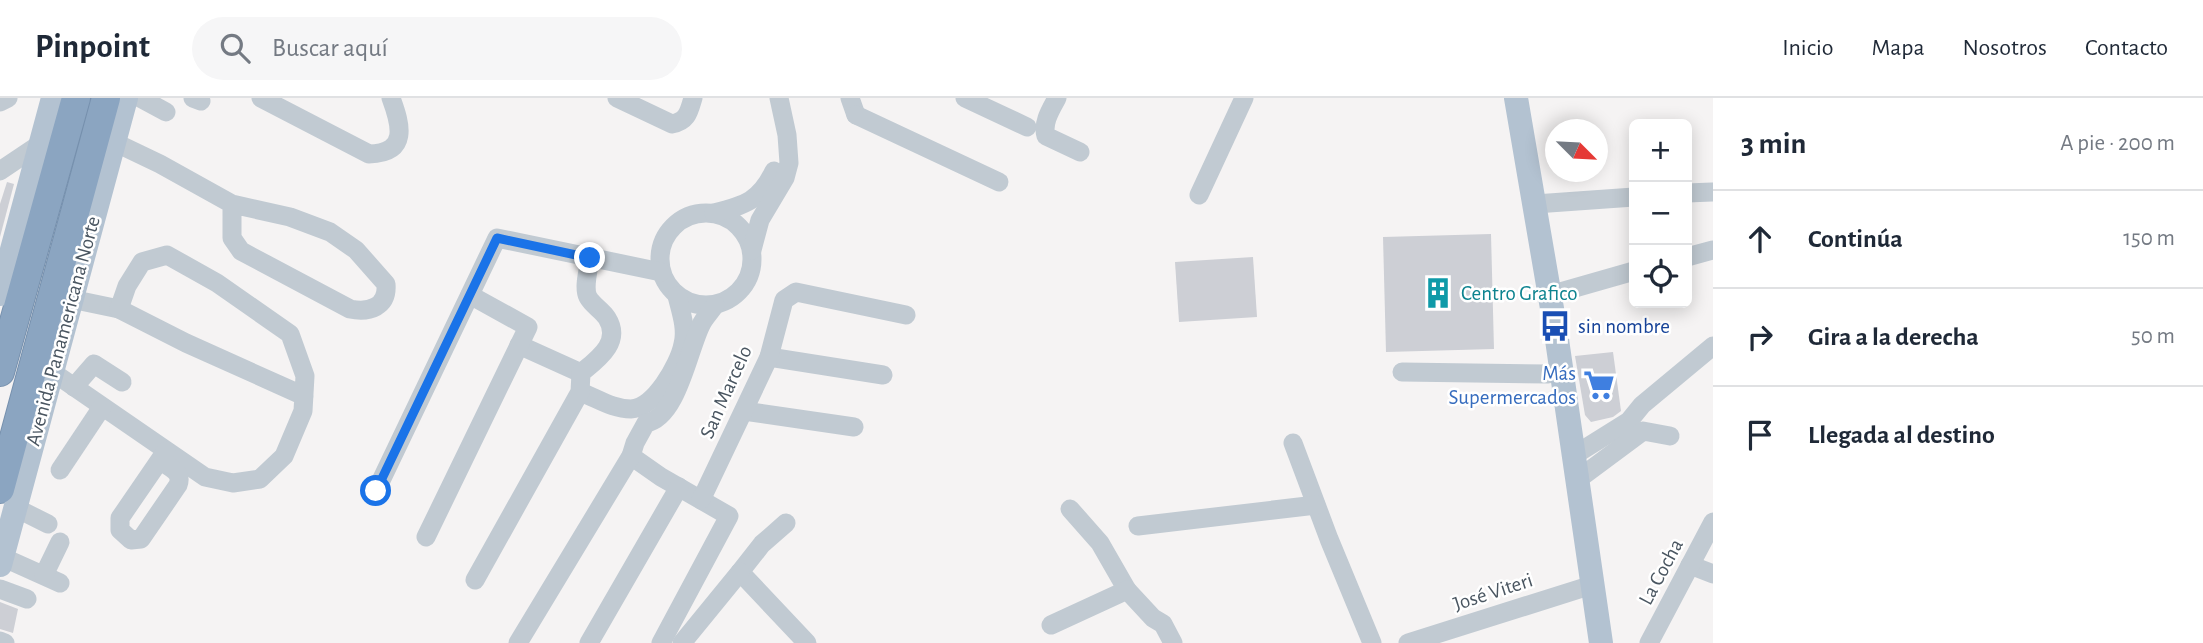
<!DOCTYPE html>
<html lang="es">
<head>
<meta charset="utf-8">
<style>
  body { margin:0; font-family:"Alegreya Sans",sans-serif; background:#f6f6f7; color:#1f2937 }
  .controls { position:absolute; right:21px; top:21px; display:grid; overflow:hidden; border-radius:10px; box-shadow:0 4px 18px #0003 }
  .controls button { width:63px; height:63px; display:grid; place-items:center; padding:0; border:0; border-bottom:2px solid #e0e1e3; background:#fff; color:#1f2937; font:35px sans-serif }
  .compass { position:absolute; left:1545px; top:21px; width:63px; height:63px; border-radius:50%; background:#fff; box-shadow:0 4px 18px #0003; rotate:114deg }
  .stop { position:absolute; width:21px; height:21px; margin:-16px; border:5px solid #1a73e8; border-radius:50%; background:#fff }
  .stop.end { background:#1a73e8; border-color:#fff; box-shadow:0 2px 7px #0008 }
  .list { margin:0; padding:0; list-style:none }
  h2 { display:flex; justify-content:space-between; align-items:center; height:91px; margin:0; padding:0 28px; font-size:30px }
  h2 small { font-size:23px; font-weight:400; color:#747a83 }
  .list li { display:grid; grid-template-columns:46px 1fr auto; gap:21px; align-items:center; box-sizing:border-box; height:98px; padding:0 28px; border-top:2px solid #e0e1e3 }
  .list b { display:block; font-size:26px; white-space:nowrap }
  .list em { font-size:23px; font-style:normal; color:#747a83 }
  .icon { flex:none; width:38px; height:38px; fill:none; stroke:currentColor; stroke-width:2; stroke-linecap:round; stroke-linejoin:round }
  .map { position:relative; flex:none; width:1713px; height:545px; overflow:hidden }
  header { display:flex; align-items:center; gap:42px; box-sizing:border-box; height:98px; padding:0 35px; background:#fff; border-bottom:2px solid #e0e1e3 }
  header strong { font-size:33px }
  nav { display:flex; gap:38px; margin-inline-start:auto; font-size:24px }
  .search { width:490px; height:63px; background:#f6f6f7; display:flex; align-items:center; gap:18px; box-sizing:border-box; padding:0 24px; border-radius:38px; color:#747a83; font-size:26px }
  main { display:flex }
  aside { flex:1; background:#fff }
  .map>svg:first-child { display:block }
  .building { fill:#cdcfd5 }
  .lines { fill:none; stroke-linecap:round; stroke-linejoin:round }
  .highway-casing { stroke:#7690ad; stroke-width:30 }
  .minor { stroke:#c1cad2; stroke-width:19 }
  .major { stroke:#b3c2d1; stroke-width:24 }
  .highway { stroke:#8ba5c1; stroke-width:28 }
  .route { stroke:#1a73e8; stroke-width:9 }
  .labels { text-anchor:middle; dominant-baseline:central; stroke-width:5; stroke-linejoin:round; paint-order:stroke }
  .culture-label { font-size:21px; fill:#0d838f; stroke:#fff; text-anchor:start }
  .transit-label { font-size:21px; fill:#164399; stroke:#fff; text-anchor:start }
  .street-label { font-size:21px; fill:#4a5661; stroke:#fff }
  .shop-label { font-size:21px; fill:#366cbe; stroke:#fff; text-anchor:end }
</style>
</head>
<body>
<header>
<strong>Pinpoint</strong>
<div class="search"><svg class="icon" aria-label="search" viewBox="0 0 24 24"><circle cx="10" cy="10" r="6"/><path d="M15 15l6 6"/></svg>Buscar aquí</div>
<nav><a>Inicio</a><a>Mapa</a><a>Nosotros</a><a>Contacto</a></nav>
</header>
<main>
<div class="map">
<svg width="1713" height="545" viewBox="0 0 1713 545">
  <rect width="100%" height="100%" fill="#f5f3f3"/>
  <g class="building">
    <path d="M7,84L14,86L0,139V106Z"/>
    <path d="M1491,136L1494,251L1386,254L1383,139Z"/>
    <path d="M1253,159L1257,219L1179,224L1175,164Z"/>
    <path d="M1613,254L1621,313L1613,319L1591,324L1585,317L1575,258Z"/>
    <path d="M0,504L18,511L13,535L0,531Z"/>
  </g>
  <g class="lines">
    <defs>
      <g id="highway">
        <path d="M0,274L76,0"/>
        <path d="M0,391L106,0"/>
      </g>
    </defs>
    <use href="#highway" class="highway-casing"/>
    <g class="minor">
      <path d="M140,0L166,14"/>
      <path d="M193,0L201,3"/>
      <path d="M261,0L369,56C409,55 401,27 391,0"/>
      <path d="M617,0L672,26C688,23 689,13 693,0"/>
      <path d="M850,0L856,17"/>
      <path d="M965,0L1027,29"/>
      <path d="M1057,0C1051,11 1042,25 1046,38L1080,54"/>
      <path d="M0,4L8,0"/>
      <path d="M856,17L999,84"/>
      <path d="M114,44L160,66L232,106L290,119L330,134L356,152L386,186C388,209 369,215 350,211L241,153L232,140V106"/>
      <path d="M0,73L40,46"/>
      <path d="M1687,95L1712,94"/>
      <path d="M1199,97L1244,0"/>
      <path d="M1535,106L1634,99"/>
      <circle cx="706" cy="161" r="46"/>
      <path d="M714,115C745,107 760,103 774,73"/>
      <path d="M752,152L760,122L785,80L789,65L787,37L779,0"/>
      <path d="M1687,159L1713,152"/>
      <path d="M1550,197L1634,173"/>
      <path d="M71,201L119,211"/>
      <path d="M519,247L581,275"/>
      <path d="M769,259L883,277"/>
      <path d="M51,273L205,379L233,385L260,381L284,358L303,313L305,278L290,236L217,185L167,157L142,164L127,188L119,211L186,245L304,298"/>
      <path d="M1402,274L1548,276"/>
      <path d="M74,289L94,266L122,284"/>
      <path d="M580,294C597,300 612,311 631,311C654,310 679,267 683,246C687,231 681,214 677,198"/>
      <path d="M744,313L854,329"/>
      <path d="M1293,345L1329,441L1372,545"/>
      <path d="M631,358L661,379L729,418L661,545"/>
      <path d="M1573,358L1629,323L1642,307L1713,248"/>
      <path d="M161,363C170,370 183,374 178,387L141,441L131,442L120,432V420L166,353"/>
      <path d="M60,372L102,309"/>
      <path d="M1577,382L1643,333L1670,338"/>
      <path d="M376,393L497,140L661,174"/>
      <path d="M701,402L769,259L784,202L796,194L906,217"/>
      <path d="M16,410L48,426"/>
      <path d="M1070,411L1100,445L1127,492"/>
      <path d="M786,425L762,446L740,474L807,545"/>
      <path d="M1138,428L1316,407"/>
      <path d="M426,439L528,229L470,197"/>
      <path d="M2,459L60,485"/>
      <path d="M1690,467L1713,476"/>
      <path d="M44,477L60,444"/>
      <path d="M475,482L580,294L581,275C598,261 622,244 607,220C602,212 592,207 588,199C583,189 589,171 590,160"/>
      <path d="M0,491L27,501"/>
      <path d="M1051,527L1127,492L1153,520L1163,526L1173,545"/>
      <path d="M0,543L5,545"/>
      <path d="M518,545L631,358L635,345L646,325C678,320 689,248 702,225C705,219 711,213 715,207"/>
      <path d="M589,545L679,389"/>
      <path d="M682,545L740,474"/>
      <path d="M1408,545L1592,487"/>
      <path d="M1649,545L1713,424"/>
    </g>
    <g class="major">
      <path d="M1516,0L1555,228L1601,545"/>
      <path d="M0,196L53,0"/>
      <path d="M0,467L126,0"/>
    </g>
    <use href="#highway" class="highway"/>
  </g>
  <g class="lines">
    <path class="route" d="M376,393L497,140L590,160"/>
  </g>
  <defs>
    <symbol id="building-bare" viewBox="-9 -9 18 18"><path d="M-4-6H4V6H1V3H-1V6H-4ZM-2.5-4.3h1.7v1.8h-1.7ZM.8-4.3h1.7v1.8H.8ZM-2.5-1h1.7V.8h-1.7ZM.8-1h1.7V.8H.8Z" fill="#0f9aa8" stroke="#fff" stroke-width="2.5" paint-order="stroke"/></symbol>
    <symbol id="bus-bare" viewBox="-9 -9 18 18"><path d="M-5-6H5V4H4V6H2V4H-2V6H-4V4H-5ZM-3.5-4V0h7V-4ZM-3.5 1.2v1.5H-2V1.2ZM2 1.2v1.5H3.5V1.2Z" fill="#1a4fb4" stroke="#fff" stroke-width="2.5" paint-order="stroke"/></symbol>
    <symbol id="supermarket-bare" viewBox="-9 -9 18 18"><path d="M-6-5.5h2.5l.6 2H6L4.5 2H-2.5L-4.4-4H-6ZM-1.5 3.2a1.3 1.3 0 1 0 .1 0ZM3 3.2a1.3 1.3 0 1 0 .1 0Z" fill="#3f7fe0" stroke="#fff" stroke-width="2.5" paint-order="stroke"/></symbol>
  </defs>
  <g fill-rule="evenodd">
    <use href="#building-bare" x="1416" y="173" width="44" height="44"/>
    <use href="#bus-bare" x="1533" y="206" width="44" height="44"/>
    <use href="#supermarket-bare" x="1577" y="265" width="44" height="44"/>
  </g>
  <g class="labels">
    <g class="culture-label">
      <text x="1461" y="195">Centro Grafico</text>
    </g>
    <g class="transit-label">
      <text x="1578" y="228">sin nombre</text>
    </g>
    <g class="street-label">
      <text transform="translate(63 233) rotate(-75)">Avenida Panamericana Norte</text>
      <text transform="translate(726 294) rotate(-66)">San Marcelo</text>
      <text transform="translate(1661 474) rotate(-62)">La Cocha</text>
      <text transform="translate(1493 494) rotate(-18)">José Viteri</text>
    </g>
    <g class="shop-label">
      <text x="1576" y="275">Más<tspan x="1576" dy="24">Supermercados</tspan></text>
    </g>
  </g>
</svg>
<div class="controls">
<button>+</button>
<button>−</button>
<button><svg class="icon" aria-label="locate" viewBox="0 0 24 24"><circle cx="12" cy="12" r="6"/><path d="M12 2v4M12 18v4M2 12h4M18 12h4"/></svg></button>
</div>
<svg class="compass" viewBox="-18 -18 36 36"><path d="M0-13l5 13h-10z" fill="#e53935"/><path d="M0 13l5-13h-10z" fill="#747a83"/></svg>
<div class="stop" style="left:376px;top:393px"></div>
<div class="stop end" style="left:590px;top:160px"></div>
</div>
<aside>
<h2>3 min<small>A pie · 200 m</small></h2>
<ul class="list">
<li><svg class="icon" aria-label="ahead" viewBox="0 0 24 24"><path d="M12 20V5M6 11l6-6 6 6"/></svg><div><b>Continúa</b></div><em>150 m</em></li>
<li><svg class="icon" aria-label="right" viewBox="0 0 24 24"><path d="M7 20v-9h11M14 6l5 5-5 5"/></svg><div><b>Gira a la derecha</b></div><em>50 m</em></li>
<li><svg class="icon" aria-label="arrive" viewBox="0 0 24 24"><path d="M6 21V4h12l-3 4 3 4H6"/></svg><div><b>Llegada al destino</b></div></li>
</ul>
</aside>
</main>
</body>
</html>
